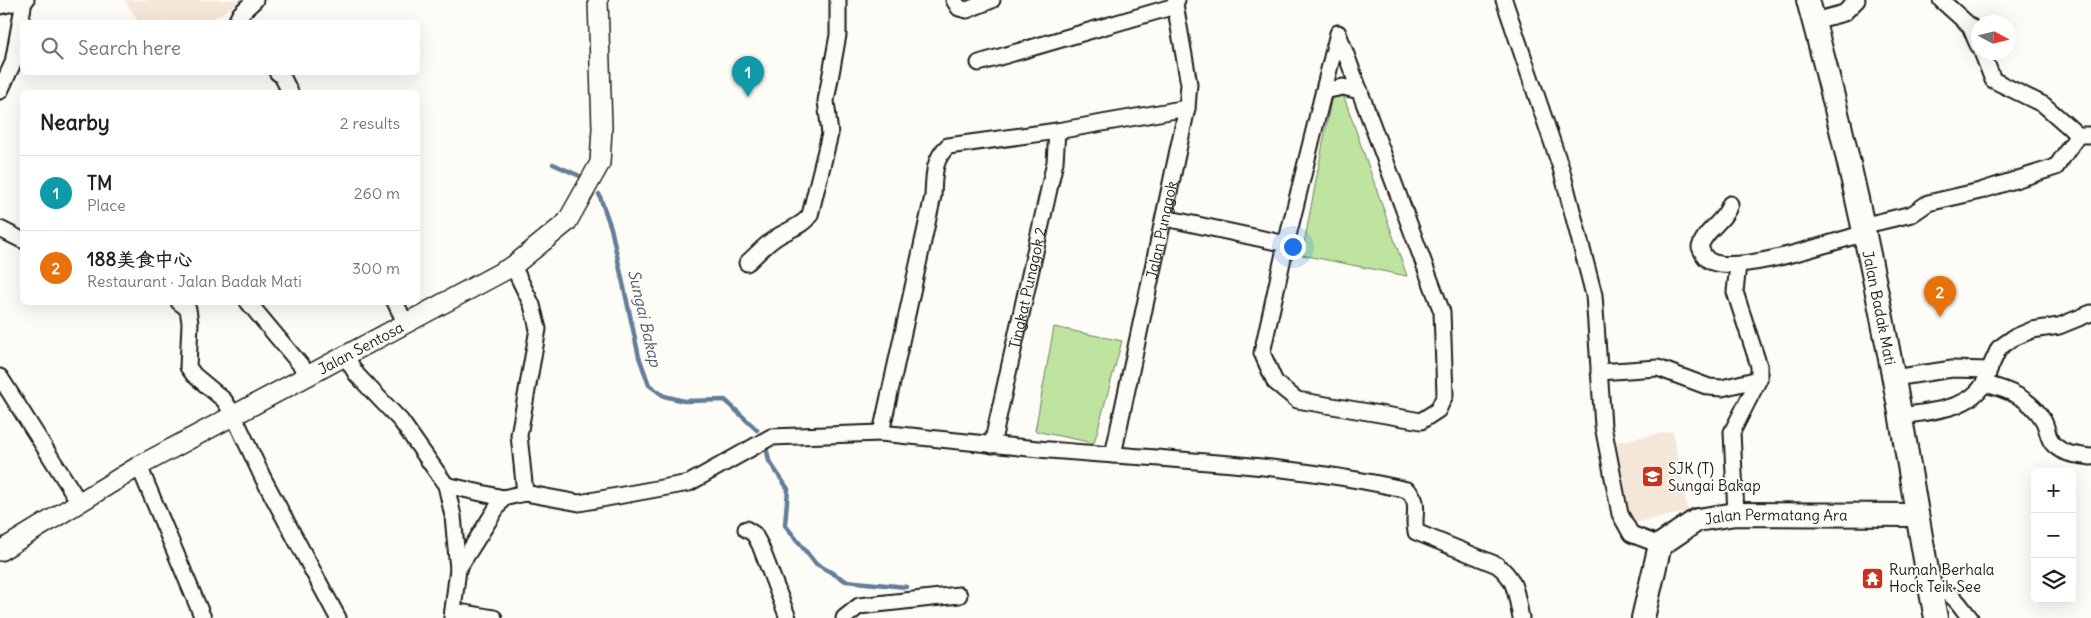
<!DOCTYPE html>
<html lang="en">
<head>
<meta charset="utf-8">
<style>
  body { margin:0; font-family:Delius,"LXGW WenKai TC",sans-serif; background:#f2f2f2; color:#202124 }
  .controls { position:absolute; right:15px; bottom:15px; display:grid; overflow:hidden; border-radius:8px; box-shadow:0 5px 20px #0002 }
  .controls button { width:45px; height:45px; display:grid; place-items:center; padding:0; border:0; border-bottom:1px solid #e0e0e0; background:#fff; color:#202124; font:25px sans-serif }
  .compass { position:absolute; left:1971px; top:15px; width:45px; height:45px; border-radius:50%; background:#fff; box-shadow:0 5px 20px #0002; rotate:97deg }
  .you { position:absolute; left:1292px; top:246px; width:18px; height:18px; margin:-12px; border:4px solid #fff; border-radius:50%; background:#1a73e8; box-shadow:0 0 0 8px #1a73e833 }
  .badge { display:grid; place-items:center; width:32px; height:32px; border-radius:50%; background:#0f766e; color:#fff; font-size:16px; font-weight:700 }
  .pin { position:absolute; translate:-50% -41px; filter:drop-shadow(0 1px 2px #0008) }
  .pin::after { content:''; position:absolute; top:26px; width:18px; height:15px; background:inherit; clip-path:polygon(0 0,100% 0,50% 100%) }
  .list { margin:0; padding:0; list-style:none }
  h2 { display:flex; justify-content:space-between; align-items:center; height:65px; margin:0; padding:0 20px; font-size:21px }
  h2 small { font-size:16px; font-weight:400; color:#757577 }
  .list li { display:grid; grid-template-columns:32px 1fr auto; gap:15px; align-items:center; box-sizing:border-box; height:75px; padding:0 20px; border-top:1px solid #e0e0e0 }
  .list b { display:block; font-size:19px; white-space:nowrap }
  .list p { margin:0; font-size:16px; white-space:nowrap; color:#757577 }
  .list em { font-size:16px; font-style:normal; color:#757577 }
  .icon { flex:none; width:28px; height:28px; fill:none; stroke:currentColor; stroke-width:2; stroke-linecap:round; stroke-linejoin:round }
  .map { position:relative; flex:none; width:2091px; height:618px; overflow:hidden }
  .search { position:absolute; background:#fff; box-shadow:0 5px 20px #0002; left:20px; top:20px; width:400px; height:55px; display:flex; align-items:center; gap:12px; box-sizing:border-box; padding:0 18px; border-radius:8px; color:#757577; font-size:19px }
  .panel { position:absolute; background:#fff; box-shadow:0 5px 20px #0002; left:20px; top:90px; width:400px; height:215px; border-radius:8px }
  .map>svg:first-child { display:block }
  .built { fill:#f4e7d8 }
  .green { fill:#bee49f; stroke:#6d805e }
  .lines { fill:none; stroke-linecap:round; stroke-linejoin:round }
  .stream { stroke:#627d98; stroke-width:4.5 }
  .minor-casing { stroke:#1c1c1c; stroke-width:19 }
  .tertiary-casing { stroke:#1c1c1c; stroke-width:22 }
  .secondary-casing { stroke:#1c1c1c; stroke-width:26 }
  .minor { stroke:#fdfcf7; stroke-width:15 }
  .tertiary { stroke:#fdfcf7; stroke-width:19 }
  .secondary { stroke:#fdfcf7; stroke-width:22 }
  .labels { text-anchor:middle; dominant-baseline:central; stroke-width:4; stroke-linejoin:round; paint-order:stroke }
  .street-label { font-size:15px; fill:#1c1c1c; stroke:#fdfcf7 }
  .poi-label { font-size:15px; fill:#1c1c1c; stroke:#fdfcf7; text-anchor:start }
  .water-label { font-size:16px; font-style:italic; fill:#4a5c6e; stroke:#fdfcf7 }
</style>
</head>
<body>
<div class="map">
<svg width="2091" height="618" viewBox="0 0 2091 618">
  <rect width="100%" height="100%" fill="#fdfcf7"/>
  <filter id="ink" filterUnits="userSpaceOnUse"><feTurbulence type="fractalNoise" baseFrequency=".02" numOctaves="2"/><feDisplacementMap in="SourceGraphic" scale="10" xChannelSelector="R" yChannelSelector="G"/><feConvolveMatrix kernelMatrix="1 2 1 2 8 2 1 2 1" color-interpolation-filters="sRGB"/></filter>
  <g filter="url(#ink)">
    <g class="built">
      <path d="M124,0H242L208,22H139Z"/>
      <path d="M1673,431L1688,512L1631,523L1616,442Z"/>
    </g>
    <g class="green">
      <path d="M1336,74L1407,276L1302,255Z"/>
      <path d="M1054,327L1122,341L1094,443L1035,431Z"/>
    </g>
    <g class="lines">
      <g class="stream">
        <path d="M553,164L582,177"/>
        <path d="M599,194L611,228L639,357L649,385L664,396L684,401L725,400L757,430"/>
        <path d="M766,446L769,461L788,489L785,525L815,563L846,581L906,587"/>
      </g>
      <defs>
        <g id="minor">
          <path d="M954,0L959,8L967,10L992,0"/>
          <path d="M1504,0L1561,168L1594,295L1603,426L1620,514L1631,534L1660,545"/>
          <path d="M1941,0L1970,26L1978,45"/>
          <path d="M0,6L26,0"/>
          <path d="M1814,21L1844,13L1857,0"/>
          <path d="M236,22L240,14L255,0"/>
          <path d="M1338,33L1442,312L1445,395L1438,410L1421,421L1297,400L1275,382L1262,353L1286,244Z"/>
          <path d="M1982,52L1993,80L2044,105L2078,135H2091"/>
          <path d="M979,63L1175,6"/>
          <path d="M277,72L282,76L290,92"/>
          <path d="M0,91L13,63L24,1"/>
          <path d="M1324,91L1343,87L1360,91"/>
          <path d="M1187,108L1057,131L948,146C933,159 934,177 933,196L881,433C959,441 1037,450 1115,455C1212,462 1311,468 1407,490C1422,502 1412,515 1416,532L1497,565C1517,580 1516,595 1521,618"/>
          <path d="M1730,204C1725,222 1705,229 1700,247C1703,254 1705,259 1712,262C1740,273 1823,245 1855,236L1870,224L1912,214L1928,203L1980,191L2056,167L2078,135"/>
          <path d="M1165,218L1286,244"/>
          <path d="M0,229L22,240"/>
          <path d="M747,263C756,255 764,246 774,239C786,230 802,227 810,215L830,134L826,101L838,35V0"/>
          <path d="M513,266L532,305L538,329L519,435L525,493"/>
          <path d="M179,302L188,309L190,323L188,367L194,375L224,400L233,414L263,478L338,618"/>
          <path d="M248,302L309,375"/>
          <path d="M395,302L406,324"/>
          <path d="M346,357L357,375L401,421L446,485L453,516L458,569L452,618"/>
          <path d="M1599,372L1658,368L1709,387L1722,388L1759,379"/>
          <path d="M0,377L79,502"/>
          <path d="M1894,378L1952,369L1989,370L1999,348L2013,338L2032,330L2059,326L2091,313"/>
          <path d="M1985,384C2009,390 2030,398 2043,420C2048,428 2047,439 2054,445C2064,455 2078,455 2091,457"/>
          <path d="M1900,416C1932,411 1977,410 1988,374"/>
          <path id="s1" d="M992,445L1055,162L1057,131"/>
          <path id="s2" d="M1113,455L1187,108L1189,84L1175,4L1177,0"/>
          <path d="M139,466L203,618"/>
          <path d="M446,485L503,498L525,493L579,503L689,483L771,437L881,433"/>
          <path d="M1736,514L1732,432L1759,379V366L1735,292L1738,265"/>
          <path d="M746,529L754,534L760,545L788,618"/>
          <path d="M458,569L503,498"/>
          <path d="M1930,589C1953,590 1957,602 1970,618"/>
          <path d="M453,611L494,618"/>
          <path d="M844,618L859,606L959,595"/>
        </g>
        <g id="tertiary">
          <path id="s3" d="M0,551L139,466L513,266L567,222L600,163L602,128L598,0"/>
        </g>
        <g id="secondary">
          <path id="s4" d="M1808,0C1842,125 1870,252 1894,380C1909,459 1920,539 1936,618"/>
          <path id="s5" d="M1643,618L1660,545L1697,520L1736,514L1916,515"/>
        </g>
      </defs>
      <use href="#minor" class="minor-casing"/>
      <use href="#tertiary" class="tertiary-casing"/>
      <use href="#secondary" class="secondary-casing"/>
      <use href="#minor" class="minor"/>
      <use href="#tertiary" class="tertiary"/>
      <use href="#secondary" class="secondary"/>
    </g>
  </g>
  <defs>
    <symbol id="school-square" viewBox="-11 -11 22 22"><rect x="-9" y="-9" width="18" height="18" rx="4" fill="#c8321e" stroke="#fdfcf7"/><path d="M0-5L7-2L0 1L-7-2ZM-4 1L0 2.5L4 1V4Q0 6-4 4Z" fill="#fff"/></symbol>
    <symbol id="temple-square" viewBox="-11 -11 22 22"><rect x="-9" y="-9" width="18" height="18" rx="4" fill="#c8321e" stroke="#fdfcf7"/><path d="M0-6L5-2H3V0L6.5 2.5H4V6H1.5V3h-3V6H-4V2.5H-6.5L-3 0V-2H-5Z" fill="#fff"/></symbol>
  </defs>
  <g fill-rule="evenodd">
    <use href="#school-square" x="1640" y="464" width="25" height="25"/>
    <use href="#temple-square" x="1860" y="566" width="25" height="25"/>
  </g>
  <g class="labels">
    <g class="street-label">
      <text stroke="none"><textPath href="#s2" startOffset="230">Jalan Punggok</textPath></text>
      <text stroke="none"><textPath href="#s1" startOffset="161">Tingkat Punggok 2</textPath></text>
      <text stroke="none"><textPath href="#s4" startOffset="316">Jalan Badak Mati</textPath></text>
      <text stroke="none"><textPath href="#s3" startOffset="414">Jalan Sentosa</textPath></text>
      <text stroke="none"><textPath href="#s5" startOffset="199">Jalan Permatang Ara</textPath></text>
    </g>
    <g class="poi-label">
      <text x="1668" y="468">SJK (T)<tspan x="1668" dy="17">Sungai Bakap</tspan></text>
      <text x="1889" y="569">Rumah Berhala<tspan x="1889" dy="17">Hock Teik See</tspan></text>
    </g>
    <g class="water-label">
      <text transform="translate(645 318) rotate(77)">Sungai Bakap</text>
    </g>
  </g>
</svg>
<div class="controls">
<button>+</button>
<button>−</button>
<button><svg class="icon" aria-label="layers" viewBox="0 0 24 24"><path d="M12 4l9 5-9 5-9-5zM3 14l9 5 9-5"/></svg></button>
</div>
<svg class="compass" viewBox="-18 -18 36 36"><path d="M0-13l5 13h-10z" fill="#e53935"/><path d="M0 13l5-13h-10z" fill="#757577"/></svg>
<div class="you"></div>
<div class="pin badge" style="left:748px;top:97px;background:#0f9aa8">1</div>
<div class="pin badge" style="left:1940px;top:317px;background:#e8710a">2</div>
<div class="search"><svg class="icon" aria-label="search" viewBox="0 0 24 24"><circle cx="10" cy="10" r="6"/><path d="M15 15l6 6"/></svg>Search here</div>
<section class="panel">
<h2>Nearby<small>2 results</small></h2>
<ul class="list">
<li><span class="badge" style="background:#0f9aa8">1</span><div><b>TM</b><p>Place</p></div><em>260 m</em></li>
<li><span class="badge" style="background:#e8710a">2</span><div><b>188美食中心</b><p>Restaurant · Jalan Badak Mati</p></div><em>300 m</em></li>
</ul>
</section>
</div>
</body>
</html>
